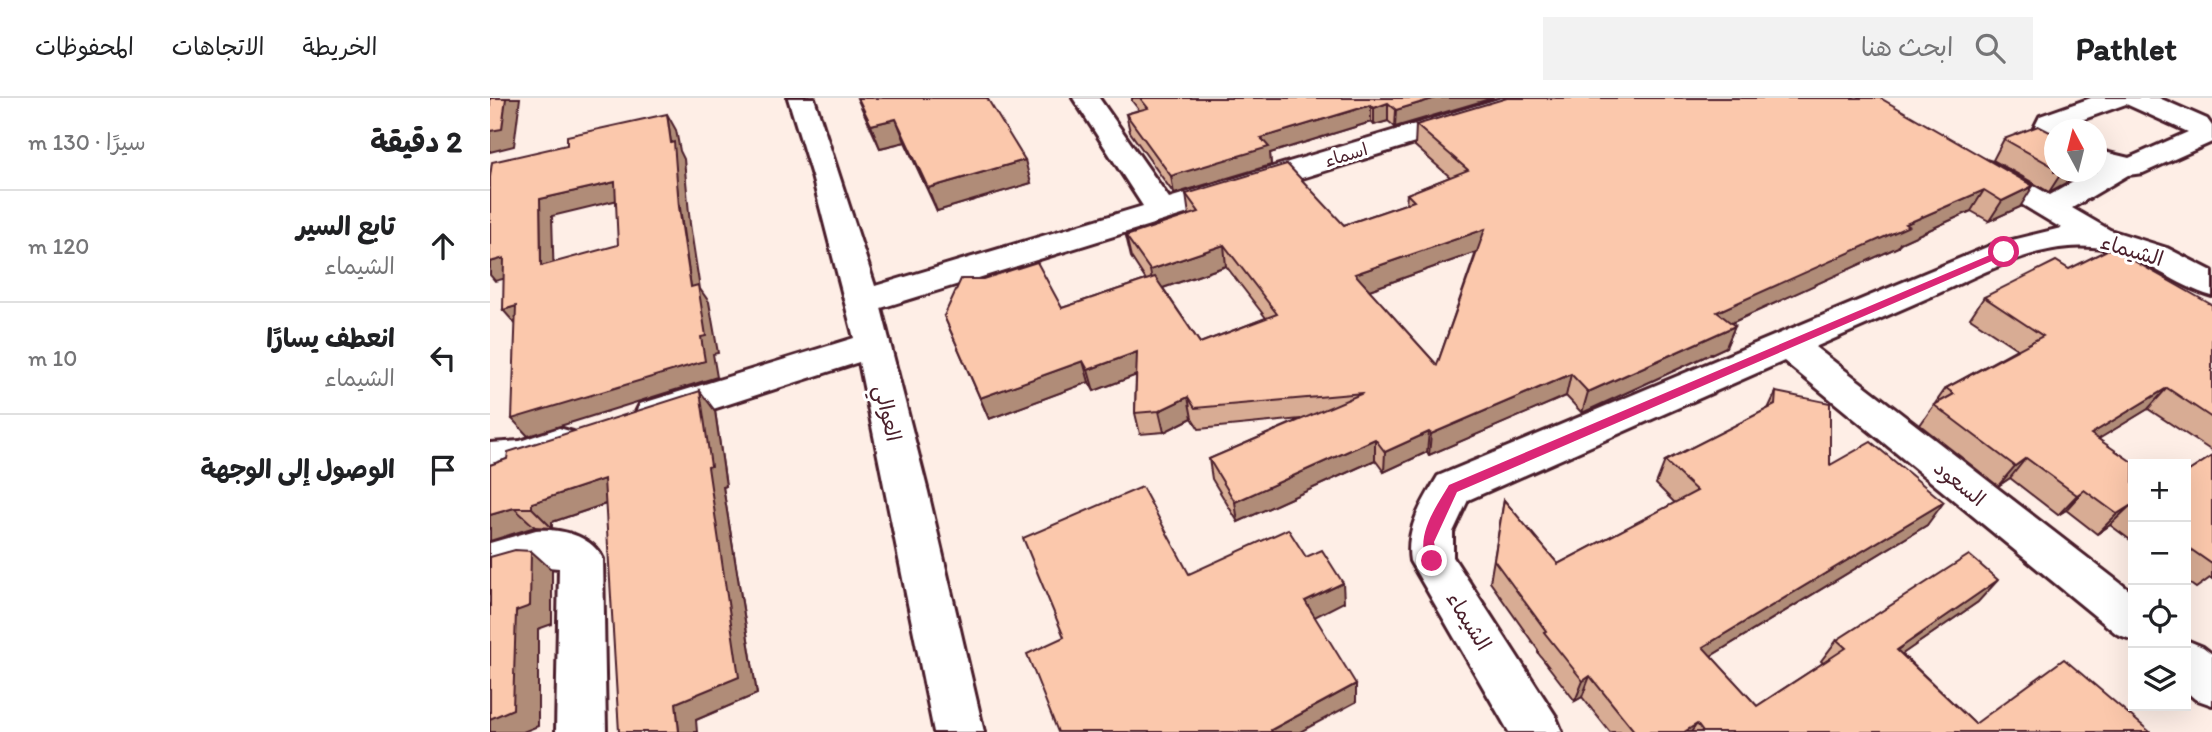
<!DOCTYPE html>
<html lang="ar">
<head>
<meta charset="utf-8">
<style>
  body { margin:0; font-family:Itim,"Playpen Sans Arabic",sans-serif; background:#f2f2f2; color:#202124; direction:rtl }
  .controls { position:absolute; right:21px; bottom:21px; display:grid; overflow:hidden; border-radius:0px; box-shadow:0 7px 28px #0002 }
  .controls button { width:63px; height:63px; display:grid; place-items:center; padding:0; border:0; border-bottom:2px solid #e0e0e0; background:#fff; color:#202124; font:35px sans-serif }
  .compass { position:absolute; left:1554px; top:21px; width:63px; height:63px; border-radius:50%; background:#fff; box-shadow:0 7px 28px #0002; rotate:353deg }
  .stop { position:absolute; width:21px; height:21px; margin:-16px; border:5px solid #db2777; border-radius:50%; background:#fff }
  .stop.end { background:#db2777; border-color:#fff; box-shadow:0 2px 7px #0008 }
  .list { margin:0; padding:0; list-style:none }
  h2 { display:flex; justify-content:space-between; align-items:center; height:91px; margin:0; padding:0 28px; font-size:30px }
  h2 small { font-size:23px; font-weight:400; color:#757577 }
  .list li { display:grid; grid-template-columns:46px 1fr auto; gap:21px; align-items:center; box-sizing:border-box; height:112px; padding:0 28px; border-top:2px solid #e0e0e0 }
  .list b { display:block; font-size:26px; white-space:nowrap }
  .list p { margin:0; font-size:23px; white-space:nowrap; color:#757577 }
  .list em { font-size:23px; font-style:normal; color:#757577 }
  .icon { flex:none; width:38px; height:38px; fill:none; stroke:currentColor; stroke-width:2; stroke-linecap:round; stroke-linejoin:round }
  .map { position:relative; flex:none; width:1722px; height:634px; overflow:hidden; direction:ltr }
  header { display:flex; align-items:center; gap:42px; box-sizing:border-box; height:98px; padding:0 35px; background:#fff; border-bottom:2px solid #e0e0e0 }
  header strong { font-size:33px }
  nav { display:flex; gap:38px; margin-inline-start:auto; font-size:24px }
  .search { width:490px; height:63px; background:#f2f2f2; display:flex; align-items:center; gap:18px; box-sizing:border-box; padding:0 24px; border-radius:0px; color:#757577; font-size:26px }
  main { display:flex }
  aside { flex:1; background:#fff }
  .map>svg:first-child { display:block }
  .lines { fill:none; stroke-linecap:round; stroke-linejoin:round }
  .minor-casing { stroke:#4a1f2b; stroke-width:6 }
  .minor { fill:#fff; fill-rule:evenodd }
  .wall { fill:#d8ac94; stroke:#4a1f2b; stroke-width:2; fill-rule:evenodd }
  .shaded-wall { fill:#b08c78; stroke:#4a1f2b; stroke-width:2 }
  .building { fill:#fbc8ac; stroke:#4a1f2b; stroke-width:2; fill-rule:evenodd }
  .route { fill:#db2777 }
  .labels { text-anchor:middle; dominant-baseline:central; stroke-width:6; stroke-linejoin:round; paint-order:stroke }
  .far-street-label { font-size:18px; fill:#4a1f2b; stroke:#fff }
  .street-label { font-size:21px; fill:#4a1f2b; stroke:#fff }
</style>
</head>
<body>
<header>
<strong>Pathlet</strong>
<div class="search"><svg class="icon" aria-label="search" viewBox="0 0 24 24"><circle cx="10" cy="10" r="6"/><path d="M15 15l6 6"/></svg>ابحث هنا</div>
<nav><a>الخريطة</a><a>الاتجاهات</a><a>المحفوظات</a></nav>
</header>
<main>
<div class="map">
<svg width="1722" height="634" viewBox="0 0 1722 634">
  <rect width="100%" height="100%" fill="#feeee6"/>
  <filter id="ink" filterUnits="userSpaceOnUse"><feTurbulence type="fractalNoise" baseFrequency=".0143" numOctaves="2"/><feDisplacementMap in="SourceGraphic" scale="14" xChannelSelector="R" yChannelSelector="G"/><feConvolveMatrix kernelMatrix="1 2 1 2 8 2 1 2 1" color-interpolation-filters="sRGB"/></filter>
  <g filter="url(#ink)">
    <g class="lines">
      <defs>
        <g id="minor">
          <path d="M298,0H324L385,188L653,108L583,0H609L679,100L1012,0H1054L1051,6L391,210L438,394L494,634H444L369,264L164,330L150,326L145,316L150,306L364,240L322,78Z"/>
          <path d="M1601,0H1669L1717,21L1722,28V44L1653,75L1638,77L1582,110L1620,132L1677,150L1722,173V198C1686,188 1657,161 1620,152C1558,137 1497,174 1442,198C1403,215 1364,232 1325,249L1643,495V542L1627,536L1294,263L978,402L963,434V459L1065,617L1072,634H1019L920,463C915,431 932,405 948,378L1502,147L1571,130L1483,77L1478,71L1483,65L1493,62L1503,65L1560,97L1601,74H1606V52L1639,60L1698,34L1636,6L1572,29L1574,32H1564V45L1554,43L1544,30L1550,18Z"/>
          <path d="M69,330L83,334L89,345L83,356L30,373L0,377V345L30,343Z"/>
          <path d="M46,432C71,430 102,438 113,461L116,634H66L69,470L46,468L0,483V445Z"/>
          <path d="M1696,542L1713,549L1722,556V607L1705,601L1696,593Z"/>
        </g>
      </defs>
      <use href="#minor" class="minor-casing"/>
      <use href="#minor" class="minor"/>
    </g>
    <g class="wall">
      <path d="M367,0H497L541,85L447,113L415,44L390,50Z"/>
      <path d="M642,0H1003L905,29L898,23L884,27L881,24L780,55L781,67L684,96L640,34L636,16L649,12L642,3Z"/>
      <path d="M1390,0L1530,109L1499,123L1481,113L1410,145L1408,149L1241,225L1245,228L1236,249L1092,315L1076,298L939,357L937,354L894,374L885,362L748,424L722,381L719,361L811,321L709,331L702,320L674,334L650,336L645,315L646,277L604,293L599,284L499,321L454,218L572,210L656,182L641,159L636,138L699,117L696,96L854,127L916,106L917,96L960,79L925,48L926,27ZM986,154L947,267L879,192ZM736,168L776,220L710,245L673,190Z"/>
      <path d="M1564,36V74H1593L1591,77L1559,94L1503,62L1514,41Z"/>
      <path d="M1579,171L1722,207V353L1658,311L1608,341L1643,366V444L1620,427L1607,436L1576,412L1568,417L1520,380L1508,388L1430,327L1456,290L1527,251L1480,220L1494,199Z"/>
      <path d="M1286,294L1340,367L1437,427L1221,558L1267,608L1333,565L1331,563L1347,542L1488,504L1412,556L1485,626L1660,634H1120L1092,599L1085,603L1048,555V552L1000,484L1014,402L1068,466L1185,405L1166,386L1175,363L1278,311Z"/>
      <path d="M225,313L236,388L233,389L267,596L206,622L116,406L62,424V430L45,429L0,443V367L17,361Z"/>
      <path d="M1722,358V481L1720,480L1706,490L1696,483V375Z"/>
    </g>
    <g class="shaded-wall">
      <path d="M16,0H30L24,48L0,54V33Z"/>
      <path d="M946,0H1003L905,29L906,12Z"/>
      <path d="M898,5V23L884,27V10Z"/>
      <path d="M881,7V24L780,55L781,67L684,96L681,78L771,40Z"/>
      <path d="M177,16L186,32L190,53L194,61L200,126L210,191L219,204L228,255L223,256L227,279L38,338L22,321L201,189Z"/>
      <path d="M406,21L415,44L390,50L381,27Z"/>
      <path d="M535,62L541,85L447,113L438,90Z"/>
      <path d="M1572,74H1593L1591,77L1559,94Z"/>
      <path d="M125,84L136,100L62,118L64,185L51,168L50,101Z"/>
      <path d="M1543,88L1530,109L1499,123L1512,103Z"/>
      <path d="M1494,92L1481,113L1410,145L1408,149L1219,235L1227,214L1416,126Z"/>
      <path d="M995,131L992,152L865,197V176Z"/>
      <path d="M734,147L736,168L664,193L660,172Z"/>
      <path d="M14,160L29,177L5,183L0,177V164Z"/>
      <path d="M26,208L28,229L13,212Z"/>
      <path d="M1245,228L1236,249L1092,315L1098,294Z"/>
      <path d="M647,254L652,275L604,293L598,272Z"/>
      <path d="M593,263L599,284L499,321L490,300Z"/>
      <path d="M1081,276L1076,298L939,357L941,336Z"/>
      <path d="M1677,290L1658,311L1584,356L1601,336Z"/>
      <path d="M210,293L225,313L236,388L233,389L267,596L206,622L207,634H189L186,605L218,369Z"/>
      <path d="M698,299L702,320L674,334L669,313Z"/>
      <path d="M939,334L937,354L894,374L895,354Z"/>
      <path d="M885,341V362L748,424L745,404Z"/>
      <path d="M1536,360L1520,380L1508,388L1525,368Z"/>
      <path d="M114,381L133,400L62,424V430L42,410V405Z"/>
      <path d="M1594,392L1576,412L1568,417L1587,397Z"/>
      <path d="M1454,404L1437,427L1201,570L1213,549Z"/>
      <path d="M1640,408L1620,427L1607,436L1627,416Z"/>
      <path d="M24,410L45,429L0,443V417Z"/>
      <path d="M41,453L62,472V526L48,531V628L33,634H0V621Z"/>
      <path d="M1508,482L1488,504L1389,572L1407,552Z"/>
      <path d="M853,485L854,504L817,523L815,503Z"/>
      <path d="M1100,578L1092,599L1085,603L1093,583Z"/>
      <path d="M866,586V604L810,634H781V632Z"/>
      <path d="M1207,626L1201,634H1194Z"/>
    </g>
    <g class="building">
      <path d="M0,0H16L12,31L0,33Z"/>
      <path d="M368,0H497L535,62L438,90L406,21L381,27Z"/>
      <path d="M650,0H946L906,12L898,5L884,10L881,7L771,40L779,49L681,78L636,16L658,10Z"/>
      <path d="M1017,0H1390L1543,88L1512,103L1494,92L1416,126L1419,128L1227,214L1245,228L1098,294L1081,276L941,336L939,334L895,354L885,341L745,404L719,361L873,295L705,310L698,299L669,313L645,315L647,254L598,272L593,263L490,300L454,218L471,181H493L547,164L572,210L665,179L710,245L787,216L734,147L660,172L636,138L709,114L696,96L797,66L854,127L924,103L917,96L978,72L926,27ZM995,131L947,267L865,176Z"/>
      <path d="M177,16L181,45L184,44L189,109L201,189L208,187L216,238L211,239L215,263L22,321L26,208L13,212L14,160L0,164V79L2,64L77,47V38ZM125,84L128,147L51,168L50,101Z"/>
      <path d="M1548,28L1564,36V69L1514,41Z"/>
      <path d="M1621,150L1722,207V320L1677,290L1601,336L1645,366H1643V410L1640,408L1627,416L1594,392L1587,397L1536,360L1525,368L1444,307L1464,296L1456,290L1553,238L1494,199L1566,163L1579,171Z"/>
      <path d="M210,293L221,368L218,369L249,579L186,605L189,634H129L114,381L42,405V410H24L0,417V367L17,361L18,354Z"/>
      <path d="M1286,294L1340,305V367L1381,344L1454,404L1213,549L1267,608L1356,550L1347,542L1479,457L1508,482L1407,552L1485,626L1574,561L1660,634H1213L1207,626L1194,634H1145L1100,578L1093,583L1054,534L1056,533L1004,462L1014,402L1068,466L1207,393L1175,363L1285,307Z"/>
      <path d="M1722,358V466L1696,448V375Z"/>
      <path d="M652,389L699,476L798,431L816,459L832,452L853,485L815,503L866,586L781,632L782,634H568L537,556L574,539L533,440Z"/>
      <path d="M25,452L41,453L40,508L26,513L23,611L0,621V459Z"/>
    </g>
  </g>
  <path class="route" d="M1514,151L1518,152V156L967,394L944,444L948,463L942,469L937,467C925,438 944,412 959,387Z"/>
  <g class="labels">
    <g class="far-street-label">
      <text transform="translate(856 57) rotate(-17)">اسماء</text>
    </g>
    <g class="street-label">
      <text transform="translate(1642 152) rotate(17)">الشيماء</text>
      <text transform="translate(398 315) rotate(77)">العوالي</text>
      <text transform="translate(1470 385) rotate(39)">السعود</text>
      <text transform="translate(979 523) rotate(58)">الشيماء</text>
    </g>
  </g>
</svg>
<div class="controls">
<button>+</button>
<button>−</button>
<button><svg class="icon" aria-label="locate" viewBox="0 0 24 24"><circle cx="12" cy="12" r="6"/><path d="M12 2v4M12 18v4M2 12h4M18 12h4"/></svg></button>
<button><svg class="icon" aria-label="layers" viewBox="0 0 24 24"><path d="M12 4l9 5-9 5-9-5zM3 14l9 5 9-5"/></svg></button>
</div>
<svg class="compass" viewBox="-18 -18 36 36"><path d="M0-13l5 13h-10z" fill="#e53935"/><path d="M0 13l5-13h-10z" fill="#757577"/></svg>
<div class="stop" style="left:1514px;top:154px"></div>
<div class="stop end" style="left:942px;top:463px"></div>
</div>
<aside>
<h2>2 دقيقة<small>سيرًا · 130 m</small></h2>
<ul class="list">
<li><svg class="icon" aria-label="ahead" viewBox="0 0 24 24"><path d="M12 20V5M6 11l6-6 6 6"/></svg><div><b>تابع السير</b><p>الشيماء</p></div><em>120 m</em></li>
<li><svg class="icon" aria-label="left" viewBox="0 0 24 24"><path d="M17 20v-9H6M10 6l-5 5 5 5"/></svg><div><b>انعطف يسارًا</b><p>الشيماء</p></div><em>10 m</em></li>
<li><svg class="icon" aria-label="arrive" viewBox="0 0 24 24"><path d="M6 21V4h12l-3 4 3 4H6"/></svg><div><b>الوصول إلى الوجهة</b></div></li>
</ul>
</aside>
</main>
</body>
</html>
